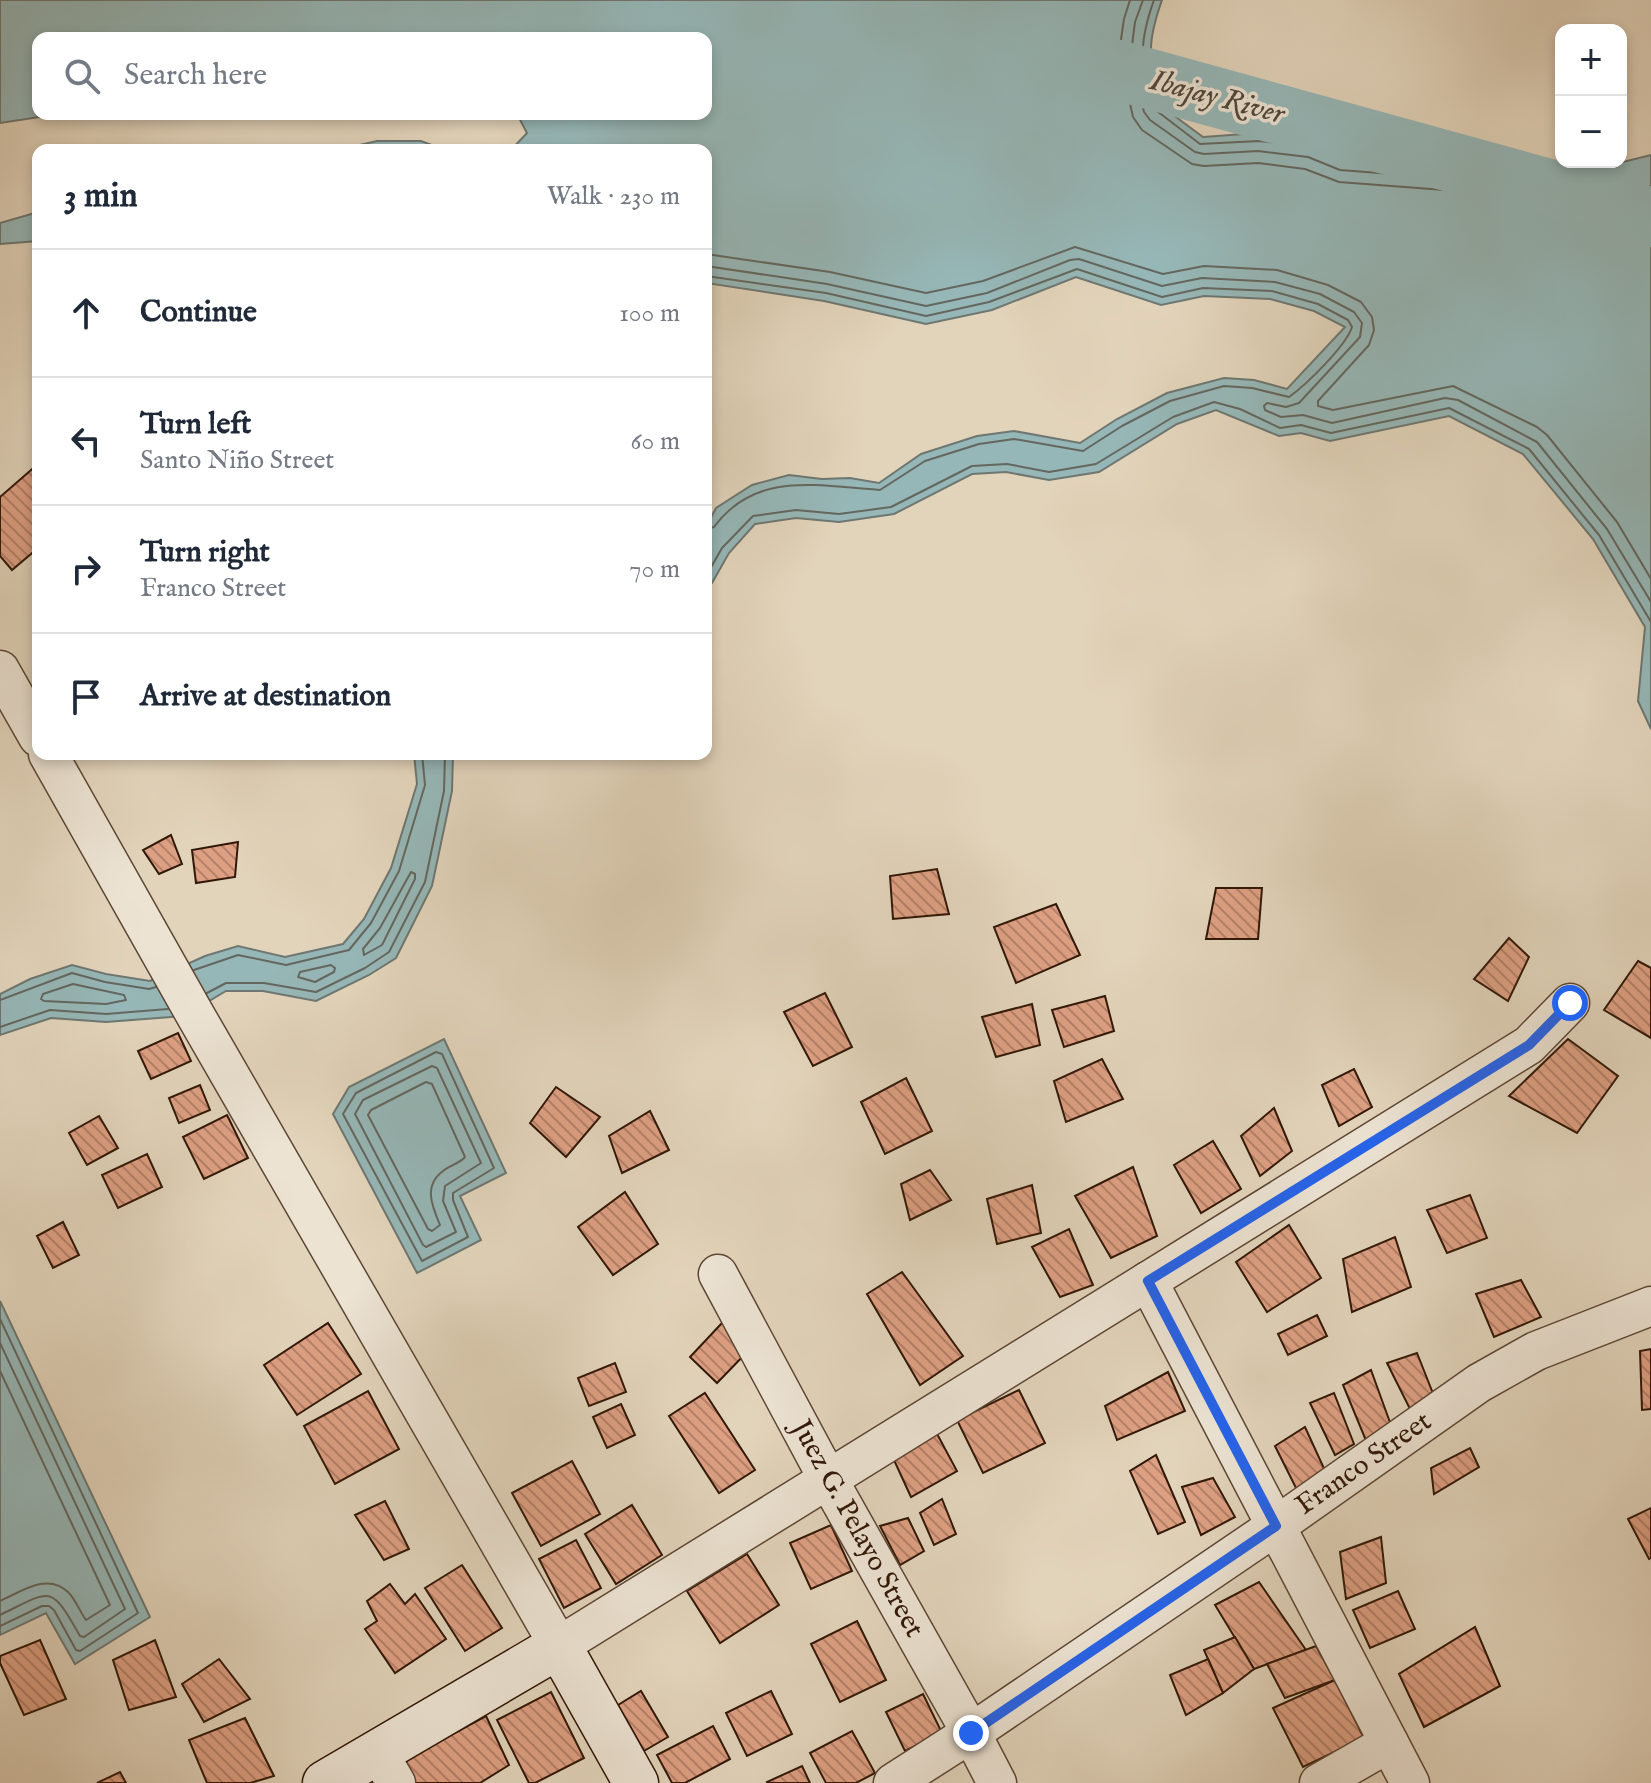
<!DOCTYPE html>
<html lang="en">
<head>
<meta charset="utf-8">
<style>
  body { margin:0; font-family:"IM FELL English",serif; background:#f6f6f7; color:#1f2937 }
  .controls { position:absolute; right:24px; top:24px; display:grid; overflow:hidden; border-radius:16px; box-shadow:0 4px 12px #0003 }
  .controls button { width:72px; height:72px; display:grid; place-items:center; padding:0; border:0; border-bottom:2px solid #e0e1e3; background:#fff; color:#1f2937; font:40px sans-serif }
  .stop { position:absolute; width:24px; height:24px; margin:-18px; border:6px solid #2563eb; border-radius:50%; background:#fff }
  .stop.end { background:#2563eb; border-color:#fff; box-shadow:0 2px 8px #0008 }
  .list { margin:0; padding:0; list-style:none }
  h2 { display:flex; justify-content:space-between; align-items:center; height:104px; margin:0; padding:0 32px; font-size:34px }
  h2 small { font-size:26px; font-weight:400; color:#747a83 }
  .list li { display:grid; grid-template-columns:52px 1fr auto; gap:24px; align-items:center; box-sizing:border-box; height:128px; padding:0 32px; border-top:2px solid #e0e1e3 }
  .list b { display:block; font-size:30px; white-space:nowrap }
  .list p { margin:0; font-size:26px; white-space:nowrap; color:#747a83 }
  .list em { font-size:26px; font-style:normal; color:#747a83 }
  .icon { flex:none; width:44px; height:44px; fill:none; stroke:currentColor; stroke-width:2; stroke-linecap:round; stroke-linejoin:round }
  .map { position:relative; flex:none; width:1651px; height:1783px; overflow:hidden }
  .search { position:absolute; background:#fff; box-shadow:0 4px 12px #0003; left:32px; top:32px; width:680px; height:88px; display:flex; align-items:center; gap:20px; box-sizing:border-box; padding:0 28px; border-radius:16px; color:#747a83; font-size:30px }
  .panel { position:absolute; background:#fff; box-shadow:0 4px 12px #0003; left:32px; top:144px; width:680px; height:616px; border-radius:16px }
  .map>svg:first-child { display:block }
  .water { fill:#96b7b7; stroke:#6e7771; stroke-width:2 }
  .lines { fill:none; stroke-linecap:round; stroke-linejoin:round }
  .shore { stroke:#64675f; stroke-width:2 }
  .river { stroke:#96b7b7; stroke-width:60 }
  .building { fill:url(#building-back-hatch); stroke:#311707; stroke-width:2 }
  .street-casing { stroke:#5d4634; stroke-width:41 }
  .secondary-casing { stroke:#311707; stroke-width:47 }
  .street { stroke:#ece3d3; stroke-width:38 }
  .secondary { stroke:#ece3d3; stroke-width:44 }
  .route { stroke:#2563eb; stroke-width:10 }
  .labels { text-anchor:middle; dominant-baseline:central; stroke-width:7; stroke-linejoin:round; paint-order:stroke }
  .street-label { font-size:28px; fill:#311707; stroke:#ece3d3 }
  .water-label { font-size:30px; font-style:italic; fill:#4f473c; stroke:#ece3d3 }
</style>
</head>
<body>
<div class="map">
<svg width="1651" height="1783" viewBox="0 0 1651 1783">
  <defs>
    <pattern id="building-back-hatch" width="6" height="6" patternUnits="userSpaceOnUse" patternTransform="scale(2)"><rect width="6" height="6" fill="#dea083"/><path d="M-1 5l2 2M0 0l6 6M5-1l2 2" fill="none" stroke="#b58169"/></pattern>
  </defs>
  <rect width="100%" height="100%" fill="#e2d4bb"/>
  <filter id="stains"><feTurbulence type="fractalNoise" baseFrequency=".0025" numOctaves="4"/><feColorMatrix values="0 0 0 0 .2 0 0 0 0 .09 0 0 0 0 .02 0 0 0 .5 -.17"/></filter>
  <radialGradient id="worn" r=".72"><stop offset=".6" stop-color="#630" stop-opacity="0"/><stop offset="1" stop-color="#630" stop-opacity=".3"/></radialGradient>
  <g class="water">
    <path d="M0,0H1162C1145,48 1150,58 1161,106L1203,137L1258,133L1313,139L1343,152L1537,167L1623,162L1651,155V729L1638,701L1645,627L1593,539L1523,454L1449,416L1330,441L1301,433L1279,436L1216,410L1177,424L1099,472L1049,480L1006,472L972,474L894,514L839,522L796,518L755,524L729,553L712,583L706,586V527L716,508L752,485L789,475L822,479L850,478L879,483L921,454L977,436L1014,431L1080,443L1117,419L1167,393L1224,378L1254,380L1287,389L1345,327L1314,311L1270,299L1204,296L1161,305L1076,277L992,310L926,324L824,301L706,283V150H511L527,133L517,114H706V38H38V114H59L0,123Z"/>
    <path d="M377,141H421L445,150H338Z"/>
    <path d="M38,212V241L0,244V223Z"/>
    <path d="M414,754H453L452,791L432,886L396,958L369,975L316,1001L263,991H226L184,1016L106,1022L51,1018L0,1035V994L30,979L72,965L106,974L150,981L205,956L238,946L285,957L343,944L364,919L391,868L417,784Z"/>
    <path d="M444,1039L506,1173L460,1196L481,1240L417,1273L333,1114L349,1087Z"/>
    <path d="M0,1301L150,1617L75,1664L46,1613L0,1635Z"/>
  </g>
  <g class="lines">
    <g class="shore">
      <path d="M1130,0L1124,19L1119,53L1133,117L1142,130L1192,164L1204,166L1258,163L1305,169L1339,182L1537,197L1573,193L1592,175C1616,195 1621,194 1651,186"/>
      <path d="M1143,0L1135,22L1131,53L1144,112L1150,120L1195,152L1204,154L1258,151L1308,157L1340,170L1537,185C1556,184 1578,186 1580,162"/>
      <path d="M1154,0C1137,48 1142,60 1153,108L1200,144L1259,141L1310,147L1342,160L1536,175C1549,175 1568,178 1570,162"/>
      <path d="M706,254L830,272L926,293L983,281L1075,247L1163,274L1204,266L1277,270L1328,285L1361,302L1372,317L1374,330L1369,345L1318,401V406L1333,410L1453,386L1537,427L1547,435L1617,522L1651,579"/>
      <path d="M706,266L827,284L926,306L987,293L1070,260L1079,259L1162,286L1202,278L1275,282L1320,294L1354,312L1362,323L1360,337L1299,403L1286,407L1267,403L1264,406L1265,410L1281,417L1303,415L1332,423L1445,398L1458,400L1537,442L1607,529L1651,602"/>
      <path d="M706,276L826,293L926,316L989,302L1077,269L1162,297L1203,288L1272,291L1318,304L1348,320L1352,327C1346,346 1306,385 1289,397L1252,388L1224,386L1170,401L1122,426L1083,451L1014,439L979,444L925,461L880,490C819,486 756,470 714,527L706,529"/>
      <path d="M706,576L722,548L753,516L796,510L839,514L891,507L972,466L1007,464L1049,472L1096,464L1173,417L1214,402L1240,409L1280,428L1301,425L1331,433L1449,408L1529,449L1599,535L1651,622"/>
      <path d="M411,872L415,874V879L382,945L364,955L363,949L380,928Z"/>
      <path d="M331,965L335,968L334,972L315,982L298,977L300,972Z"/>
      <path d="M194,970L238,955L286,965L349,950L371,923L399,871L425,785L422,754"/>
      <path d="M73,984L124,995L126,1000L106,1004L44,1001L41,999L43,994Z"/>
      <path d="M207,993L226,983H264L316,992L365,968L389,952L425,882L444,791L445,754"/>
      <path d="M0,1000L72,973L105,982L149,989L156,987"/>
      <path d="M0,1027L50,1010L106,1014L168,1009"/>
      <path d="M436,1052L442,1054L494,1168L453,1193V1200L468,1237L422,1261L343,1114L356,1093Z"/>
      <path d="M432,1066L437,1068L481,1163L445,1186L443,1201L456,1232L426,1247L423,1245L355,1114L363,1100Z"/>
      <path d="M426,1082L432,1084L465,1157C459,1164 450,1165 443,1171C423,1186 432,1206 440,1225L432,1231L428,1229L368,1115L371,1110Z"/>
      <path d="M0,1319L138,1613L80,1651L76,1650L54,1610L49,1606H42L0,1626"/>
      <path d="M0,1343L125,1609L84,1637L80,1636C50,1583 52,1590 0,1615"/>
      <path d="M0,1371L110,1605L86,1620C80,1612 76,1600 68,1592C47,1572 21,1592 0,1601"/>
    </g>
    <path class="river" d="M1077,59L1651,217"/>
  </g>
  <g class="building">
    <path d="M38,464V548L12,570L0,556V497Z"/>
    <path d="M171,835L182,864L159,874L143,850Z"/>
    <path d="M238,842L235,877L196,883L192,850Z"/>
    <path d="M937,869L949,914L893,919L890,876Z"/>
    <path d="M1216,888H1262L1258,939H1206Z"/>
    <path d="M1056,904L1080,955L1016,983L994,927Z"/>
    <path d="M1509,938L1529,957L1508,1001L1474,979Z"/>
    <path d="M1638,961L1651,968V1038L1604,1010Z"/>
    <path d="M825,993L852,1047L813,1066L784,1012Z"/>
    <path d="M1105,996L1114,1031L1064,1047L1052,1010Z"/>
    <path d="M1032,1004L1040,1045L996,1057L982,1017Z"/>
    <path d="M178,1033L191,1061L151,1079L138,1051Z"/>
    <path d="M1568,1039L1618,1076L1577,1133L1509,1096Z"/>
    <path d="M1102,1059L1123,1099L1066,1122L1054,1081Z"/>
    <path d="M1354,1069L1372,1107L1339,1126L1322,1085Z"/>
    <path d="M906,1078L932,1131L885,1154L861,1102Z"/>
    <path d="M200,1085L210,1110L179,1123L169,1098Z"/>
    <path d="M556,1087L600,1117L566,1157L530,1123Z"/>
    <path d="M1274,1108L1292,1151L1260,1176L1241,1136Z"/>
    <path d="M650,1111L669,1150L622,1173L609,1136Z"/>
    <path d="M227,1115L248,1158L204,1179L183,1137Z"/>
    <path d="M99,1116L118,1148L87,1165L69,1133Z"/>
    <path d="M1213,1141L1241,1189L1201,1213L1174,1165Z"/>
    <path d="M147,1154L162,1187L118,1208L102,1175Z"/>
    <path d="M1133,1167L1157,1236L1111,1258L1075,1196Z"/>
    <path d="M930,1170L951,1200L910,1220L901,1184Z"/>
    <path d="M1032,1185L1041,1233L997,1244L987,1199Z"/>
    <path d="M625,1192L658,1244L613,1275L578,1227Z"/>
    <path d="M1470,1195L1487,1238L1447,1253L1427,1210Z"/>
    <path d="M63,1222L79,1255L53,1268L37,1236Z"/>
    <path d="M1289,1225L1321,1278L1267,1312L1236,1262Z"/>
    <path d="M1069,1229L1093,1285L1060,1297L1032,1247Z"/>
    <path d="M1395,1237L1411,1287L1352,1312L1343,1259Z"/>
    <path d="M902,1272L963,1356L920,1385L867,1294Z"/>
    <path d="M1521,1280L1541,1317L1494,1337L1476,1294Z"/>
    <path d="M1317,1315L1327,1336L1288,1355L1278,1334Z"/>
    <path d="M328,1323L361,1374L297,1415L264,1365Z"/>
    <path d="M722,1323L750,1349L717,1383L690,1357Z"/>
    <path d="M1651,1349V1409L1642,1410L1640,1351Z"/>
    <path d="M1417,1353L1434,1396L1410,1409L1387,1363Z"/>
    <path d="M615,1363L626,1392L589,1406L578,1378Z"/>
    <path d="M1371,1370L1392,1428L1367,1443L1343,1385Z"/>
    <path d="M1168,1372L1185,1411L1117,1440L1105,1406Z"/>
    <path d="M1019,1390L1045,1443L983,1473L957,1420Z"/>
    <path d="M368,1391L399,1449L335,1484L304,1426Z"/>
    <path d="M705,1393L755,1470L719,1493L669,1416Z"/>
    <path d="M1334,1393L1354,1444L1335,1455L1310,1403Z"/>
    <path d="M621,1404L635,1435L607,1448L593,1417Z"/>
    <path d="M1305,1427L1327,1475L1297,1490L1275,1446Z"/>
    <path d="M936,1432L957,1471L911,1497L894,1460Z"/>
    <path d="M1470,1448L1479,1467L1434,1494L1431,1468Z"/>
    <path d="M1156,1455L1185,1522L1158,1534L1130,1471Z"/>
    <path d="M572,1461L600,1514L541,1546L512,1493Z"/>
    <path d="M1213,1478L1235,1517L1201,1535L1182,1487Z"/>
    <path d="M942,1499L956,1534L934,1545L920,1513Z"/>
    <path d="M385,1501L409,1549L384,1560L355,1515Z"/>
    <path d="M632,1505L662,1555L616,1584L585,1534Z"/>
    <path d="M1651,1508V1558L1649,1559L1628,1519Z"/>
    <path d="M908,1518L924,1551L900,1565L880,1526Z"/>
    <path d="M831,1525L852,1571L811,1589L790,1543Z"/>
    <path d="M1381,1537L1386,1583L1346,1599L1340,1552Z"/>
    <path d="M576,1540L601,1588L564,1608L539,1559Z"/>
    <path d="M747,1554L779,1605L720,1643L687,1591Z"/>
    <path d="M462,1565L502,1628L465,1651L425,1588Z"/>
    <path d="M1259,1582L1306,1650L1254,1669L1215,1605Z"/>
    <path d="M390,1584L405,1604L415,1594L446,1639L395,1673L365,1629L377,1621L367,1601Z"/>
    <path d="M1398,1591L1415,1629L1370,1648L1353,1610Z"/>
    <path d="M857,1621L886,1680L840,1702L811,1644Z"/>
    <path d="M1475,1627L1500,1686L1424,1727L1399,1674Z"/>
    <path d="M1235,1637L1254,1669L1223,1693L1204,1650Z"/>
    <path d="M40,1640L66,1699L24,1715L0,1663V1656Z"/>
    <path d="M155,1640L176,1697L129,1710L113,1660Z"/>
    <path d="M1316,1646L1335,1680L1285,1698L1267,1664Z"/>
    <path d="M219,1659L250,1699L204,1722L182,1684Z"/>
    <path d="M1208,1659L1223,1693L1186,1715L1170,1675Z"/>
    <path d="M1335,1680L1364,1738L1303,1767L1273,1708Z"/>
    <path d="M641,1691L668,1737L644,1751L618,1705Z"/>
    <path d="M771,1691L792,1734L747,1756L726,1713Z"/>
    <path d="M551,1692L584,1758L535,1783H529L497,1720Z"/>
    <path d="M923,1694L942,1733L905,1751L886,1712Z"/>
    <path d="M486,1716L509,1765L480,1783H413L401,1762Z"/>
    <path d="M245,1718L274,1776L250,1783H207L189,1740Z"/>
    <path d="M713,1726L730,1759L685,1783H672L657,1755Z"/>
    <path d="M852,1731L875,1773L856,1783H826L810,1753Z"/>
    <path d="M802,1766L810,1783H768L767,1782Z"/>
    <path d="M120,1772L126,1783H97Z"/>
  </g>
  <g class="lines">
    <defs>
      <g id="street">
        <path d="M0,670L38,737"/>
        <path d="M48,754L197,1018L559,1646L1529,1045L1570,1003"/>
        <path d="M718,1274L828,1479L971,1733L997,1783"/>
        <path d="M1148,1281L1410,1783"/>
        <path d="M378,1752L396,1783"/>
        <path d="M893,1783L971,1733L1276,1526L1479,1383L1536,1351L1651,1306"/>
        <path d="M1319,1783L1389,1743"/>
      </g>
      <path id="secondary" d="M325,1783L559,1646L636,1783"/>
    </defs>
    <use href="#street" class="street-casing"/>
    <use href="#secondary" class="secondary-casing"/>
    <use href="#street" class="street"/>
    <use href="#secondary" class="secondary"/>
  </g>
  <g class="lines">
    <path class="route" d="M971,1733L1276,1526L1148,1281L1529,1045L1570,1003"/>
  </g>
  <g class="labels">
    <g class="street-label">
      <text transform="translate(1364 1464) rotate(-35)">Franco Street</text>
      <text transform="translate(857 1529) rotate(61)">Juez G. Pelayo Street</text>
    </g>
    <g class="water-label">
      <text transform="translate(1217 98) rotate(15)">Ibajay River</text>
    </g>
  </g>
  <rect width="100%" height="100%" filter="url(#stains)"/>
  <rect width="100%" height="100%" fill="url(#worn)"/>
</svg>
<div class="controls">
<button>+</button>
<button>−</button>
</div>
<div class="stop" style="left:1570px;top:1003px"></div>
<div class="stop end" style="left:971px;top:1733px"></div>
<div class="search"><svg class="icon" aria-label="search" viewBox="0 0 24 24"><circle cx="10" cy="10" r="6"/><path d="M15 15l6 6"/></svg>Search here</div>
<section class="panel">
<h2>3 min<small>Walk · 230 m</small></h2>
<ul class="list">
<li><svg class="icon" aria-label="ahead" viewBox="0 0 24 24"><path d="M12 20V5M6 11l6-6 6 6"/></svg><div><b>Continue</b></div><em>100 m</em></li>
<li><svg class="icon" aria-label="left" viewBox="0 0 24 24"><path d="M17 20v-9H6M10 6l-5 5 5 5"/></svg><div><b>Turn left</b><p>Santo Niño Street</p></div><em>60 m</em></li>
<li><svg class="icon" aria-label="right" viewBox="0 0 24 24"><path d="M7 20v-9h11M14 6l5 5-5 5"/></svg><div><b>Turn right</b><p>Franco Street</p></div><em>70 m</em></li>
<li><svg class="icon" aria-label="arrive" viewBox="0 0 24 24"><path d="M6 21V4h12l-3 4 3 4H6"/></svg><div><b>Arrive at destination</b></div></li>
</ul>
</section>
</div>
</body>
</html>
